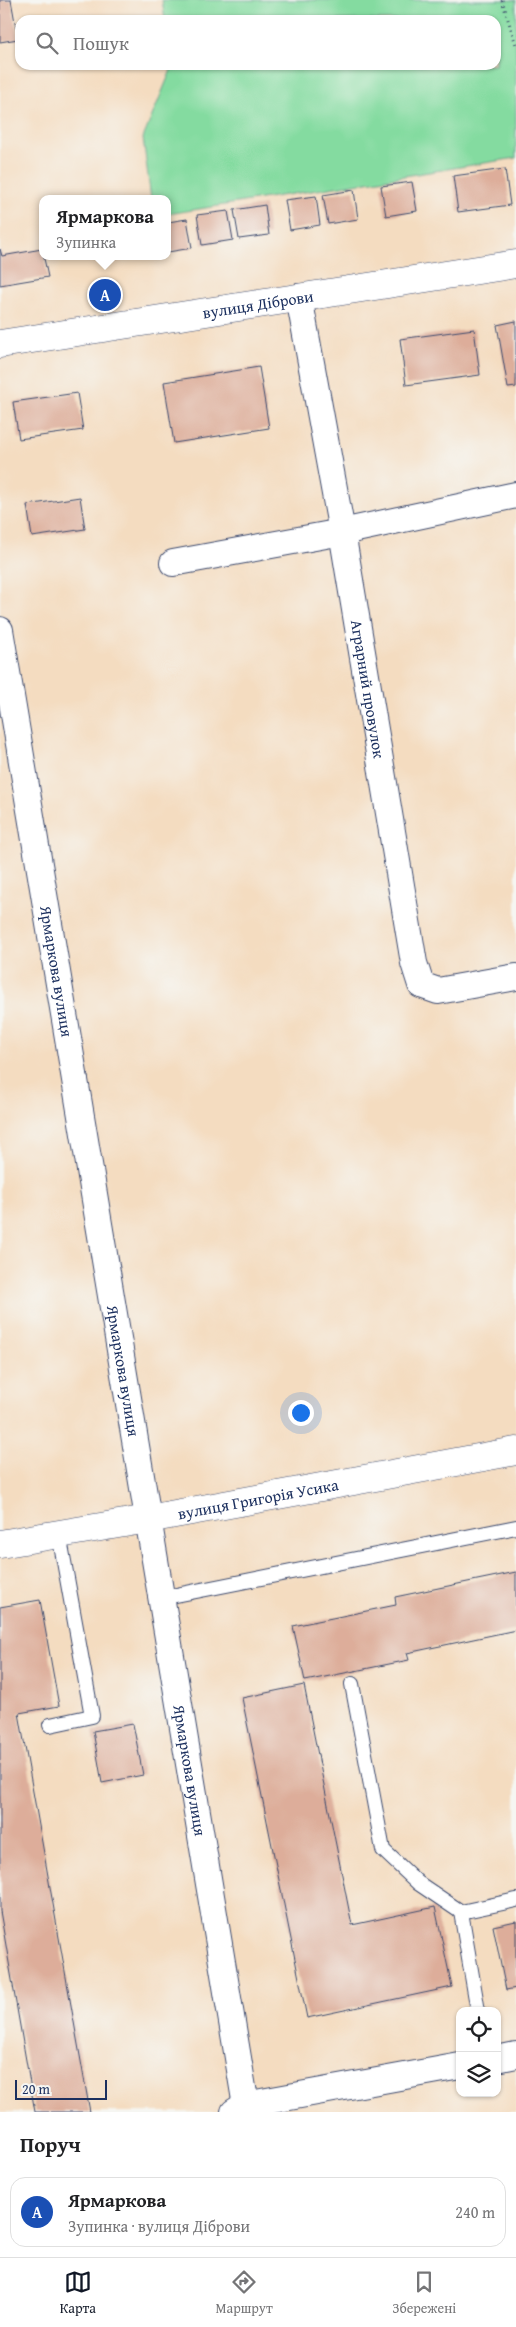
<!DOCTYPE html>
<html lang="uk">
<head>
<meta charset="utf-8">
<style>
  body { margin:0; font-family:"Gentium Book Plus",serif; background:#f2f2f2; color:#202124 }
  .controls { position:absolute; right:15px; bottom:15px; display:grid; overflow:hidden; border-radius:10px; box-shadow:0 1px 4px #0004 }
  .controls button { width:45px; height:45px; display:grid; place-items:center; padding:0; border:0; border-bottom:1px solid #e0e0e0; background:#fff; color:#202124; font:25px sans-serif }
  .scale { position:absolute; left:15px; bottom:12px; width:92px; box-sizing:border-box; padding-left:5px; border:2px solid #1b2f5e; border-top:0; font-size:14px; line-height:18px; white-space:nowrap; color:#1b2f5e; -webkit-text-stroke:4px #f6f6f2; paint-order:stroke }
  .you { position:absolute; left:300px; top:1412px; width:18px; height:18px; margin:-12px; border:4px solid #fff; border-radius:50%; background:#1a73e8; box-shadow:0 0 0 8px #1a73e833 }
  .badge { display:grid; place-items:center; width:32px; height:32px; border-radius:50%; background:#111827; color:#fff; font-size:16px; font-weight:700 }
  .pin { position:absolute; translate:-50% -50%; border:2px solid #fff; box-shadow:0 1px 5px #0006 }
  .popup { position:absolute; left:39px; top:195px; width:132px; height:65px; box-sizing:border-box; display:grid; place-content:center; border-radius:10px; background:#fff; filter:drop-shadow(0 1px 4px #0005); font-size:16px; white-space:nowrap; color:#757577 }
  .popup b { font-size:19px; color:#202124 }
  .popup::after { content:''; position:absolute; left:50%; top:100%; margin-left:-10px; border:10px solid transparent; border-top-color:#fff }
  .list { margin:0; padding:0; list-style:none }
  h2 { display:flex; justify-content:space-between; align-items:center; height:65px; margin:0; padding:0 20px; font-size:21px }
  h2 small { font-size:16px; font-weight:400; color:#757577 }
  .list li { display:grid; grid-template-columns:32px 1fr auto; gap:15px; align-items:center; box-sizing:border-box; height:70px; margin:0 10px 10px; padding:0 10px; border:1px solid #e0e0e0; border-radius:15px }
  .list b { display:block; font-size:19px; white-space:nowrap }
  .list p { margin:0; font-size:16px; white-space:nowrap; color:#757577 }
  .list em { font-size:16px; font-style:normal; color:#757577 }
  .icon { flex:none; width:28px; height:28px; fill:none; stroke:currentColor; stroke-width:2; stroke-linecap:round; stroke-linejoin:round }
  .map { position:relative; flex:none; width:516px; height:2112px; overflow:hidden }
  .search { position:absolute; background:#fff; box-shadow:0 1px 4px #0004; left:15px; right:15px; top:15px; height:55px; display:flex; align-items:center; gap:12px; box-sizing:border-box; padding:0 18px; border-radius:15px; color:#757577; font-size:19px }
  .sheet { height:145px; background:#fff }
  nav { display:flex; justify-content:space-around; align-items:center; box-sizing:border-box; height:70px; border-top:1px solid #e0e0e0; background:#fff; font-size:14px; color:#757577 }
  nav a { display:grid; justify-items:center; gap:2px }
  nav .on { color:#111827 }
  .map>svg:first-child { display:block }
  .green { fill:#84dba0; stroke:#50857f }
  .building { fill:#ddad9a }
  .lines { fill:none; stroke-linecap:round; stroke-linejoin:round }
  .lane-casing { stroke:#3c496d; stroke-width:16 }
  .street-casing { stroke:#3c496d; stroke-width:28 }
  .secondary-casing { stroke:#3c496d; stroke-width:29 }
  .path { stroke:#3c496d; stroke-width:3; stroke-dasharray:1 4; stroke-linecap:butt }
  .lane { stroke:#fff; stroke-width:14 }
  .street { stroke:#fff; stroke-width:26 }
  .secondary { stroke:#fff; stroke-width:28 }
  .labels { text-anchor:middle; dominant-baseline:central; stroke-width:4; stroke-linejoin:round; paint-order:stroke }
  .street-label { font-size:16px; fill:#1b2f5e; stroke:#f6f6f2 }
</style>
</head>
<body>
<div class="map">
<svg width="516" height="2112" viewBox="0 0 516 2112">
  <rect width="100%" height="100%" fill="#f6f6f2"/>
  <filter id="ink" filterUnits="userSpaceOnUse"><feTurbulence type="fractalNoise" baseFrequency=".02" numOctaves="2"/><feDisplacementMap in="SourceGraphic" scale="10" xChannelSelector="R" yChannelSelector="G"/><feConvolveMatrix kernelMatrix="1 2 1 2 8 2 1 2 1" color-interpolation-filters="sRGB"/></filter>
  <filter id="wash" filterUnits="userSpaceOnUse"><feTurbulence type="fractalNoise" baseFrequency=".0096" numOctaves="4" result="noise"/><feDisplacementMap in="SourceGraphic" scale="20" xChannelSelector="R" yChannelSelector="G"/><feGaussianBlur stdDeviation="1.12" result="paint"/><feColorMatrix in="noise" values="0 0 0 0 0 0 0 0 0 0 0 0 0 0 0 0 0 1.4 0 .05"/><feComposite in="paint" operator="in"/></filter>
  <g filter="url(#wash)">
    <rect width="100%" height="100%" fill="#f4dcc0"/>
    <path class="green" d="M162,0H516V158L168,214V199H151L143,138L171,70L170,65H496V20H165Z"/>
    <g id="blocks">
      <g class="building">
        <path d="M0,0H11L18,39L0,42Z"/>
        <path d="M505,169L510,205L458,212L453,176Z"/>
        <path d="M412,182L417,211L386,216L381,186Z"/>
        <path d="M354,190L358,219L328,224L323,195Z"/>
        <path d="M316,196L320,225L290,230L285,200Z"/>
        <path d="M265,205L269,235L239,239L234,210Z"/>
        <path d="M228,211L233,240L202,245L197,215Z"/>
        <path d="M187,219L192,248L168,252V222Z"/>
        <path d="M0,249L2,256L42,249L48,277L0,285Z"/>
        <path d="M516,321V387L508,388L497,325Z"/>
        <path d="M474,329L480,375L406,385L400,339Z"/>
        <path d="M259,367L269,428L174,443L164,382Z"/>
        <path d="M77,393L83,430L19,439L13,402Z"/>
        <path d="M80,497L85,529L32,537L27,505Z"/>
        <path d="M516,1572V1630L407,1653L409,1660L305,1681L293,1626L396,1605L395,1597Z"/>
        <path d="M40,1600L59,1706L19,1713L90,2112H35L0,1911V1607Z"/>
        <path d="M304,1685L352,1925L435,1907L452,1987L307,2018L242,1698Z"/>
        <path d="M133,1724L143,1775L102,1783L93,1731Z"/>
        <path d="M516,1921V1988L506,1990L493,1926Z"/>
      </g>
    </g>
  </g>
  <g filter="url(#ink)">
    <use href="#blocks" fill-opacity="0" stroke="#3c496d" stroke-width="1"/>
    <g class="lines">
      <defs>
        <g id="lane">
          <path d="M161,1598L516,1527"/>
          <path d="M352,1684L383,1850L418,1883L461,1912L516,1900"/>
          <path d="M50,1725L92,1716L59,1534"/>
          <path d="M461,1912L478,2011"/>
        </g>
        <g id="street">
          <path id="s1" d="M299,297L342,532L414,963L421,985L438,991L516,977"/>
          <path d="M173,563L342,532L516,495"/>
          <path id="s2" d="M0,630L247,2112"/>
          <path d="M497,2059L516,2055"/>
          <path d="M234,2112L245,2105L460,2066"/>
        </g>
        <g id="secondary">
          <path id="s3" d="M0,344L516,264"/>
          <path id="s4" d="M0,1544L148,1519L516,1451"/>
        </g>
      </defs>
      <use href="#lane" class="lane-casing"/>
      <use href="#street" class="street-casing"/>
      <use href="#secondary" class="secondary-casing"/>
      <path class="path" d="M502,0L516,45"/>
      <use href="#lane" class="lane"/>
      <use href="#street" class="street"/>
      <use href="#secondary" class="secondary"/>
    </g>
  </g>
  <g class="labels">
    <g class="street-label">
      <text stroke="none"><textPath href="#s3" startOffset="261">вулиця Діброви</textPath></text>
      <text stroke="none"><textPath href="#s1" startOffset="398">Аграрний провулок</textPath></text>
      <text stroke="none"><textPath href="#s2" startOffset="346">Ярмаркова вулиця</textPath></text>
      <text stroke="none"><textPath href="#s2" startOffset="751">Ярмаркова вулиця</textPath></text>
      <text stroke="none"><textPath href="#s4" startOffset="262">вулиця Григорія Усика</textPath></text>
      <text stroke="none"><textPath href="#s2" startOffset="1156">Ярмаркова вулиця</textPath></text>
    </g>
  </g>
</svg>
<div class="controls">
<button><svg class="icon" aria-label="locate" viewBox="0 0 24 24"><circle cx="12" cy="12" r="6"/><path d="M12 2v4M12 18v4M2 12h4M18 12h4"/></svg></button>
<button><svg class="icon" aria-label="layers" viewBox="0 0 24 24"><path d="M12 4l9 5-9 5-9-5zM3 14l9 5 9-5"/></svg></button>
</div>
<div class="scale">20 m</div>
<div class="you"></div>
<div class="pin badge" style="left:105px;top:295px;background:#1a4fb4">A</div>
<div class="popup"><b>Ярмаркова</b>Зупинка</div>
<div class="search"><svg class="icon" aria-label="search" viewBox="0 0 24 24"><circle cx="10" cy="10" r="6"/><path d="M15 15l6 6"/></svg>Пошук</div>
</div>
<section class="sheet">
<h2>Поруч<small></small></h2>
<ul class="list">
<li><span class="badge" style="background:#1a4fb4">A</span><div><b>Ярмаркова</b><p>Зупинка · вулиця Діброви</p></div><em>240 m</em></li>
</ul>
</section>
<nav>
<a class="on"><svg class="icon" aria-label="map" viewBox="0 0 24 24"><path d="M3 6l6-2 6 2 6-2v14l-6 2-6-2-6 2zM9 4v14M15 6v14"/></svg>Карта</a>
<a><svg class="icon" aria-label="directions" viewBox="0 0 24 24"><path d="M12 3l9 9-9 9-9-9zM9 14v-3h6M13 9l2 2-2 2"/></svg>Маршрут</a>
<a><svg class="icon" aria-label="saved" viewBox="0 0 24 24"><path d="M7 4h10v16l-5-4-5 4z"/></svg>Збережені</a>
</nav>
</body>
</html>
